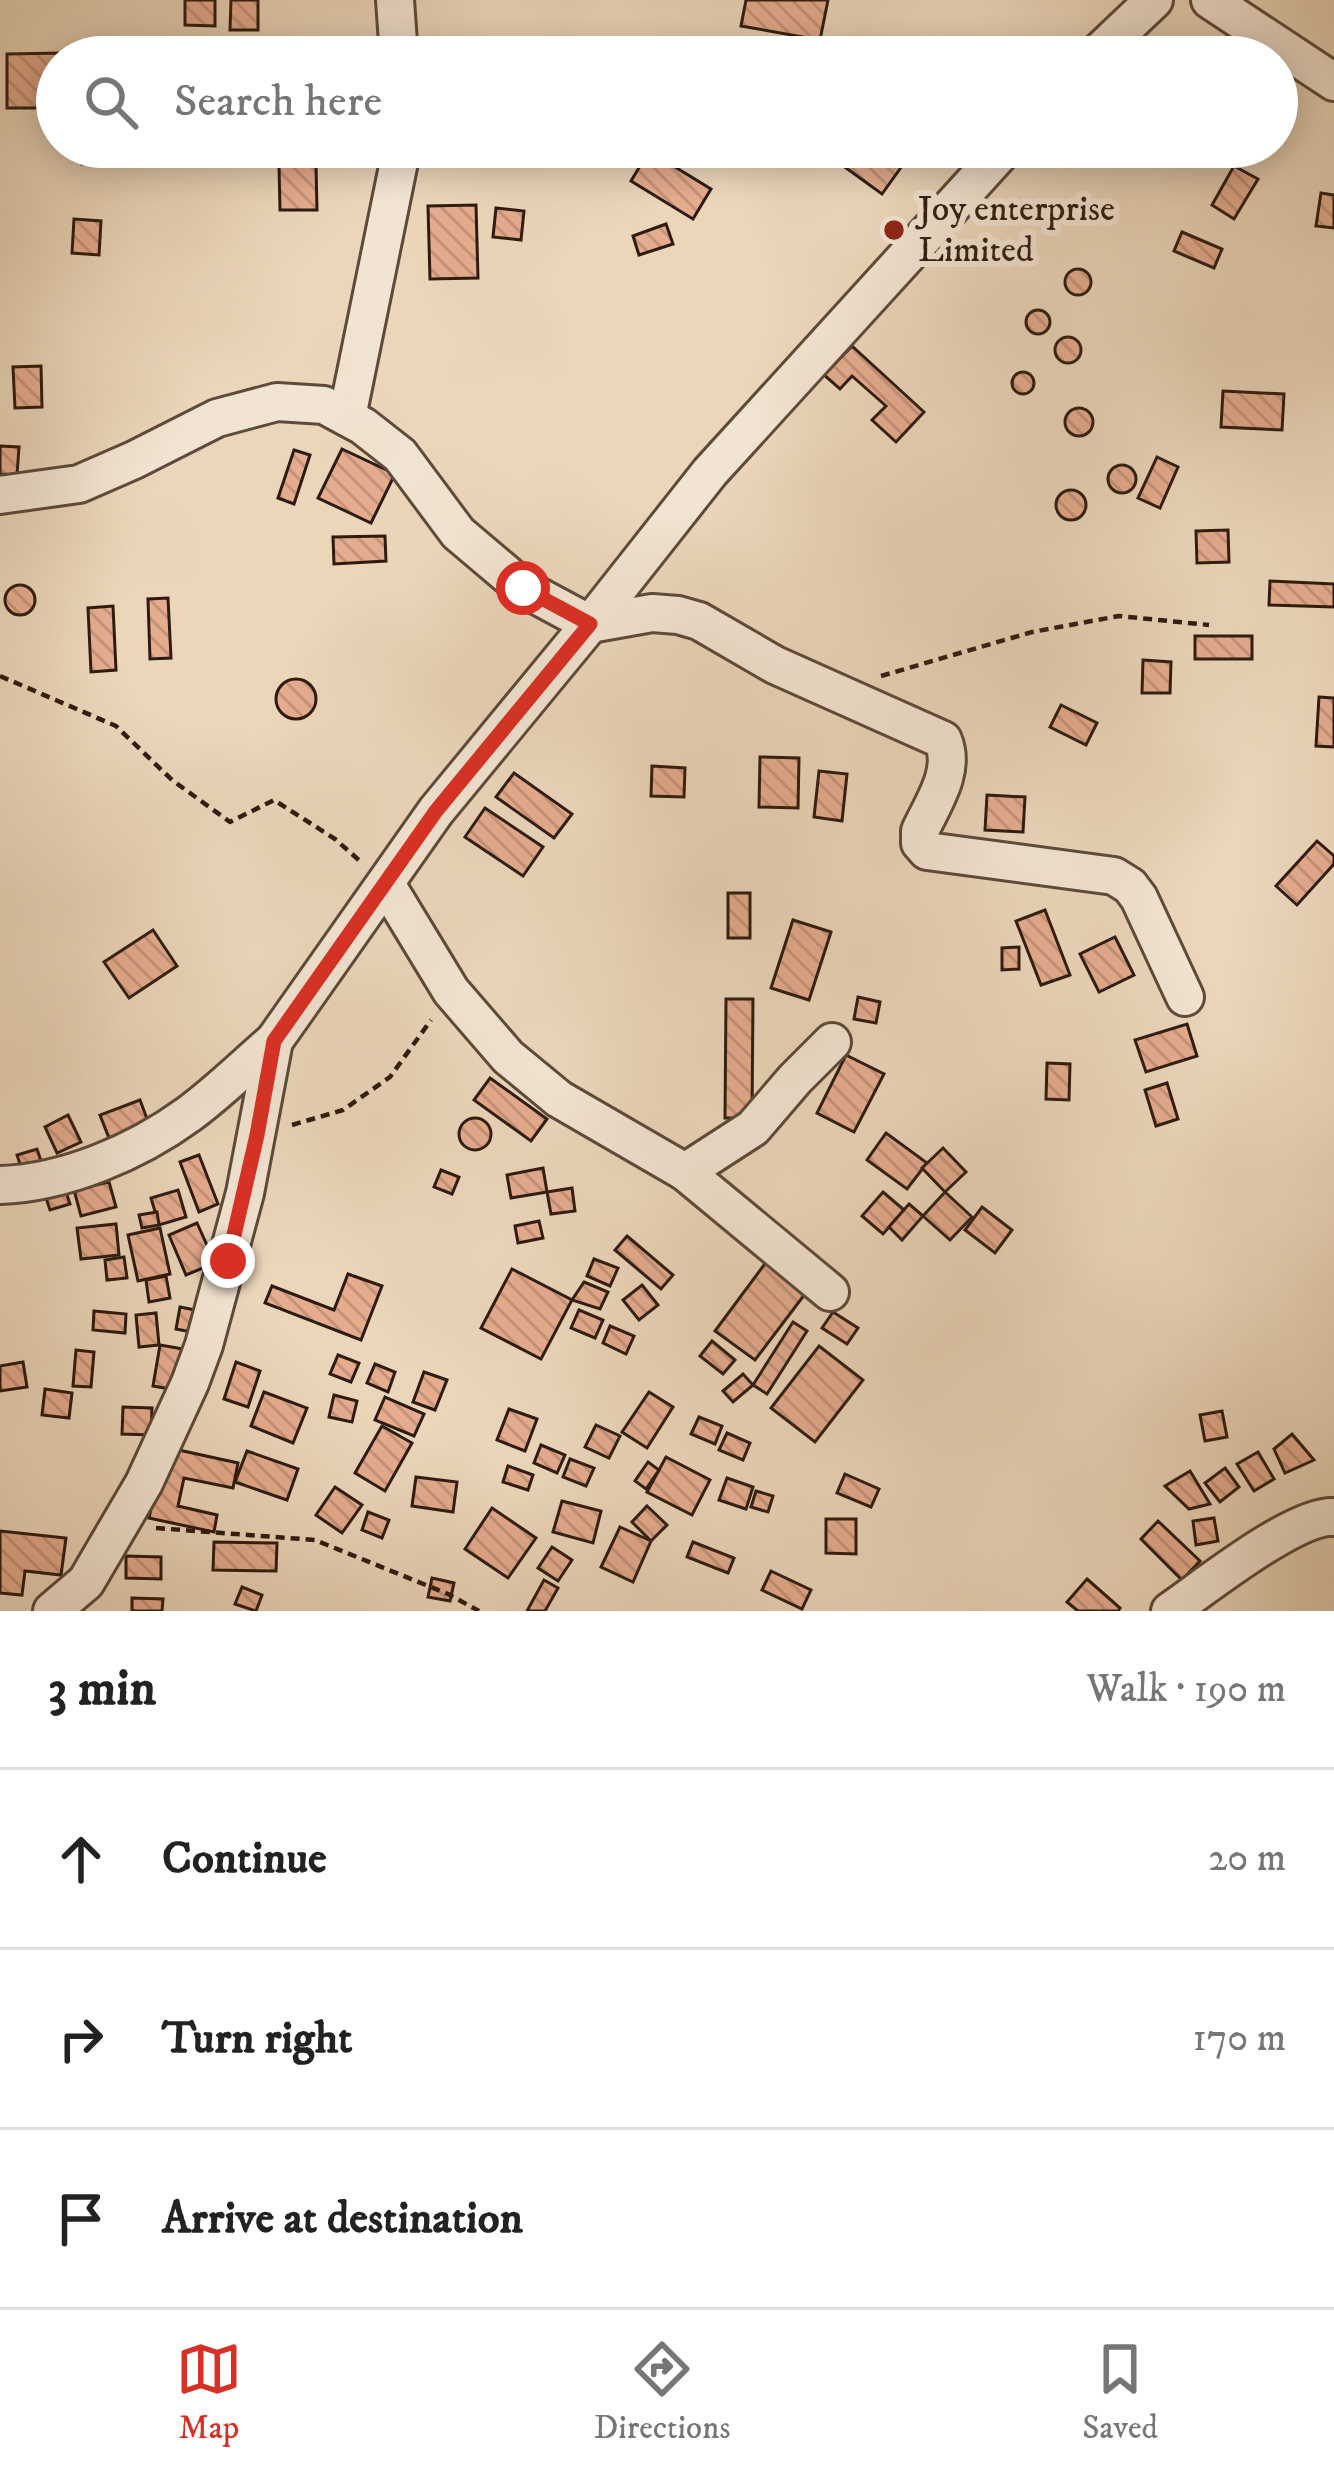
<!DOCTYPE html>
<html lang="en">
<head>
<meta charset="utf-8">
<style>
  body { margin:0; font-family:"IM FELL DW Pica",serif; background:#f2f2f2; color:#222 }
  .stop { position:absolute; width:36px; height:36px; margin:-27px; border:9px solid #d93025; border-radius:50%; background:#fff }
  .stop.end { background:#d93025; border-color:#fff; box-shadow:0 3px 12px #0008 }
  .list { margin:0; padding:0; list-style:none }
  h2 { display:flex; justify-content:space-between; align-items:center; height:156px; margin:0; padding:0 48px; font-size:51px }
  h2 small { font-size:39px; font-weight:400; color:#767676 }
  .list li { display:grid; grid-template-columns:78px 1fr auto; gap:36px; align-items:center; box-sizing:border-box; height:180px; padding:0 48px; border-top:3px solid #e0e0e0 }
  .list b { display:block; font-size:45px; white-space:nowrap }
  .list em { font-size:39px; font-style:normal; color:#767676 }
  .icon { flex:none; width:66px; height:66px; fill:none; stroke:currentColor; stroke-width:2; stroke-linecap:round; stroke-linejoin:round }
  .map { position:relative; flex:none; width:1334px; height:1611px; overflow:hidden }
  .search { position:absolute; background:#fff; box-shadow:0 6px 30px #0003; left:36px; right:36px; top:36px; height:132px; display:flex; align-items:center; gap:30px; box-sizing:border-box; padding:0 42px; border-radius:66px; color:#767676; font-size:45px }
  .sheet { height:696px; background:#fff }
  nav { display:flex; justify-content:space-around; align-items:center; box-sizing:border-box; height:168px; border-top:3px solid #e0e0e0; background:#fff; font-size:33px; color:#767676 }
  nav a { display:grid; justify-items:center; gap:6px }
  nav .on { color:#d93025 }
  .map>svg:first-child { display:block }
  .building { fill:url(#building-back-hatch); stroke:#2e1b0f; stroke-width:3 }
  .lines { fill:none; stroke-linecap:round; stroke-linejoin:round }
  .minor-casing { stroke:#5d4a3a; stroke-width:42 }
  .path { stroke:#2e1b0f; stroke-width:4.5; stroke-dasharray:9 6; stroke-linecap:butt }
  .minor { stroke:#f2e4d2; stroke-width:36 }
  .route { stroke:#d93025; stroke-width:15 }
  .poi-dot { fill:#8f2418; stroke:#f2e4d2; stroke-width:4.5 }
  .labels { text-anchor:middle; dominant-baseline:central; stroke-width:12; stroke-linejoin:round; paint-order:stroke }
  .poi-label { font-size:36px; fill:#2e1b0f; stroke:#f2e4d2; text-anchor:start }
</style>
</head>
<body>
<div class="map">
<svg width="1334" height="1611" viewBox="0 0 1334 1611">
  <defs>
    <pattern id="building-back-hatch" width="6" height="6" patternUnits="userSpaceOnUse" patternTransform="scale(3)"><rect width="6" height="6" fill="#e5ac8e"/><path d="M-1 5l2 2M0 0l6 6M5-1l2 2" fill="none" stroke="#c59379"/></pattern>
  </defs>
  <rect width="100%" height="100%" fill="#ebd6ba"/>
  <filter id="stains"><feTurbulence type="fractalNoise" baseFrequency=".00167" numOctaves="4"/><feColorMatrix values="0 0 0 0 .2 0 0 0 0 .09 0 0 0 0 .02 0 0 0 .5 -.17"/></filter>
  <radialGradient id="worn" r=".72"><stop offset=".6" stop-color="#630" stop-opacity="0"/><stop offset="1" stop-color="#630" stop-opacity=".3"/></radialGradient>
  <g class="building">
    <path d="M185,0H215V26L185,25Z"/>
    <path d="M231,0H258V30H230Z"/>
    <path d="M746,0H828L820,40L741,26Z"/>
    <path d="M64,53V57H57V108H7V54Z"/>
    <path d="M79,147H119L120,158L82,164Z"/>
    <path d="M817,147H904L912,152L882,194Z"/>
    <path d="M649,151L711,189L693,219L631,181Z"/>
    <path d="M279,166H316L317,210H280Z"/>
    <path d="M1234,166L1258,179L1234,219L1212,205Z"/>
    <path d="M1321,193L1334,195V228L1316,226Z"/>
    <path d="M476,205L478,278L430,279L428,206Z"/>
    <path d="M496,208L524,211L521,240L493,237Z"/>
    <path d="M74,219L101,221L99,255L72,253Z"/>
    <path d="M666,224L673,244L639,255L633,236Z"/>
    <path d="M1182,232L1222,249L1214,268L1174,251Z"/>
    <circle cx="1078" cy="282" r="13"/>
    <circle cx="1038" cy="322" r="12"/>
    <circle cx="1068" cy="350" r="13"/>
    <path d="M852,346L924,412L896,442L872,420L886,406L852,376L840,389L824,375Z"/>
    <path d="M41,366L42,407L15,408L13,367Z"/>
    <circle cx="1023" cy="383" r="11"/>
    <path d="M1223,391L1284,394L1282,430L1221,427Z"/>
    <circle cx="1079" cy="422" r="14"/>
    <path d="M0,446L19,447L17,475L0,474Z"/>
    <path d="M342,449L395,474L371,523L318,498Z"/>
    <path d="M294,450L310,455L294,504L278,498Z"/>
    <path d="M1157,457L1178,467L1160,508L1138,498Z"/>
    <circle cx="1122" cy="479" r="14"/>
    <circle cx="1071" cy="505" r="15"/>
    <path d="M1228,530L1229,562L1197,563L1196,531Z"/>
    <path d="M385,536L386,561L334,564L333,537Z"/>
    <path d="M1270,581L1334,584V607L1269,605Z"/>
    <circle cx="20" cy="600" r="15"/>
    <path d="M168,598L171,658L150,659L148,599Z"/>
    <path d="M113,606L116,670L91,672L88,608Z"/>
    <rect x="1195" y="636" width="57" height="23"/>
    <path d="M1143,660L1171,662L1170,693H1142Z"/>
    <circle cx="296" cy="699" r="20"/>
    <path d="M1319,697L1334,698V747L1316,746Z"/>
    <path d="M1061,705L1097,723L1086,745L1050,727Z"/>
    <path d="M760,757L799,758L798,808L759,807Z"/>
    <path d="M652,766L685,768L684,797L651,796Z"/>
    <path d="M819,771L847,774L842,821L814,817Z"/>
    <path d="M514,773L572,814L554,838L496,797Z"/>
    <path d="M987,795L1025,797L1023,832L985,830Z"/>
    <path d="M485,808L543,847L523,876L465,837Z"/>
    <path d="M1317,841L1334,856V864L1297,905L1276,886Z"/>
    <rect x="728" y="893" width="22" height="45"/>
    <path d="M1045,910L1070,975L1041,985L1016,921Z"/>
    <path d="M793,920L831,932L809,1000L771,988Z"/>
    <path d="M153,930L177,966L129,998L104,962Z"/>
    <path d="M1115,937L1134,975L1099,992L1080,954Z"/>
    <path d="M1019,947V969L1002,970V948Z"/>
    <path d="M858,997L880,1002L876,1023L854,1019Z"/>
    <path d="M726,999H753L752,1118H725Z"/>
    <path d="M1187,1024L1197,1056L1146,1072L1135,1040Z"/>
    <path d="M846,1055L884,1074L854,1132L817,1113Z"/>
    <path d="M1047,1063L1070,1064L1069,1100L1046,1099Z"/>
    <path d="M490,1078L547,1119L531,1141L474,1100Z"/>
    <path d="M1167,1083L1178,1119L1156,1126L1145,1090Z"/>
    <path d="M140,1100L149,1124L109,1138L100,1115Z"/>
    <path d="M68,1115L81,1142L57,1153L45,1127Z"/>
    <circle cx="475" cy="1134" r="16"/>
    <path d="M886,1133L927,1163L907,1189L867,1160Z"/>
    <path d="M943,1148L966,1172L945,1192L922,1168Z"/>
    <path d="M37,1149L44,1170L24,1176L17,1155Z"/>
    <path d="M199,1155L218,1204L199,1212L180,1162Z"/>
    <path d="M543,1168L547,1192L511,1198L507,1175Z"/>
    <path d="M441,1170L459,1177L452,1194L434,1187Z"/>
    <path d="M109,1182L116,1207L81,1216L74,1190Z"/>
    <path d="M63,1183L70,1204L50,1210L43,1189Z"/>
    <path d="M572,1188L575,1211L551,1214L547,1192Z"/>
    <path d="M178,1190L186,1217L159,1225L151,1198Z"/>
    <path d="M883,1192L904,1210L883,1234L862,1216Z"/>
    <path d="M945,1192L972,1217L950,1240L923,1216Z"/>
    <path d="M909,1204L923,1216L902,1240L889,1227Z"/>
    <path d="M982,1207L1012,1230L995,1253L965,1230Z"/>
    <path d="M157,1212L159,1225L142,1228L139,1215Z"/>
    <path d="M539,1221L543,1238L518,1243L515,1226Z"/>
    <path d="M197,1223L215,1263L186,1275L169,1235Z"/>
    <path d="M116,1224L119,1255L81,1259L77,1228Z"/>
    <path d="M160,1228L170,1274L138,1281L128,1235Z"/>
    <path d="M627,1236L673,1275L661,1289L615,1250Z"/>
    <path d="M124,1257L127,1278L107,1280L105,1260Z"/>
    <path d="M594,1259L618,1268L610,1286L587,1276Z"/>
    <path d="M767,1261L808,1290L755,1360L715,1331Z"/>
    <path d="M512,1269L572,1300L541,1359L481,1328Z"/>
    <path d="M348,1274L382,1286L361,1340L265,1303L272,1286L334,1310Z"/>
    <path d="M166,1276L170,1298L149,1302L146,1280Z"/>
    <path d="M584,1282L608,1292L600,1309L572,1300Z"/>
    <path d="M642,1285L658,1305L639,1320L623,1300Z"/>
    <path d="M180,1307L200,1311L197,1333L176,1329Z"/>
    <path d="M579,1310L603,1320L595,1338L571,1328Z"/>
    <path d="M94,1311L126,1314L125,1333L93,1330Z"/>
    <path d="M833,1312L858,1328L847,1344L822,1328Z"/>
    <path d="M156,1313L159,1345L139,1347L136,1315Z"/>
    <path d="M793,1322L807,1331L767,1394L753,1385Z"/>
    <path d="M610,1326L634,1336L626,1354L603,1343Z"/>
    <path d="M712,1341L735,1360L723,1374L700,1356Z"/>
    <path d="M160,1345L183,1349L175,1390L153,1386Z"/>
    <path d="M819,1346L863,1380L815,1442L771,1408Z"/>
    <path d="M76,1350L94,1352L91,1387L73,1386Z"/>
    <path d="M338,1355L359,1363L351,1382L330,1374Z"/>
    <path d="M23,1362L27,1387L0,1391V1366Z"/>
    <path d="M236,1362L260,1371L248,1407L224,1399Z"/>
    <path d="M375,1364L395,1372L388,1392L367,1383Z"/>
    <path d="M424,1372L447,1380L435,1410L413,1402Z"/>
    <path d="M743,1374L753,1385L733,1402L723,1391Z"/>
    <path d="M45,1389L72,1393L69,1418L42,1415Z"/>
    <path d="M264,1392L307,1408L293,1443L251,1426Z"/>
    <path d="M649,1392L673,1407L647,1448L622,1432Z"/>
    <path d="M334,1395L357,1401L352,1422L329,1417Z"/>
    <path d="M385,1397L424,1414L414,1436L375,1420Z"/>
    <path d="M123,1407L152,1408L151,1435L122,1434Z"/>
    <path d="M509,1409L537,1419L525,1451L497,1440Z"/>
    <path d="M1222,1411L1227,1437L1205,1441L1200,1415Z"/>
    <path d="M699,1417L722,1426L715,1444L691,1434Z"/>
    <path d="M596,1425L620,1436L609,1458L585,1447Z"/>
    <path d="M382,1426L412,1443L385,1491L355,1473Z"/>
    <path d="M727,1433L750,1443L743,1460L719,1450Z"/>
    <path d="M1292,1434L1314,1460L1285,1473L1274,1449Z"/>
    <path d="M541,1445L565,1455L557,1473L534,1463Z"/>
    <path d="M165,1447L238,1463L233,1488L184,1478L178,1506L217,1515L214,1532L149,1518Z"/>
    <path d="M247,1451L298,1469L287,1500L235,1482Z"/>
    <path d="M1258,1452L1274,1479L1254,1491L1237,1464Z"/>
    <path d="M666,1457L710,1480L692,1515L647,1492Z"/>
    <path d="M570,1459L594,1468L586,1486L563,1477Z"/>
    <path d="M648,1462L659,1470L646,1489L635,1481Z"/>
    <path d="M508,1466L533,1475L528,1490L503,1482Z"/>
    <path d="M1225,1468L1239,1487L1220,1502L1205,1483Z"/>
    <path d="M1190,1471L1210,1504L1189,1509L1165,1486Z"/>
    <path d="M845,1474L879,1489L871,1507L837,1493Z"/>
    <path d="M416,1477L457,1482L453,1512L412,1506Z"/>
    <path d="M727,1478L753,1487L746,1509L719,1500Z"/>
    <path d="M335,1487L362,1505L342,1533L316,1515Z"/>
    <path d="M756,1491L773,1496L768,1512L751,1507Z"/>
    <path d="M562,1501L601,1511L593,1543L553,1532Z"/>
    <path d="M647,1506L667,1525L651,1541L632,1522Z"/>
    <path d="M492,1508L536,1538L508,1578L465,1549Z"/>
    <path d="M368,1512L389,1520L382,1538L362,1530Z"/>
    <path d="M1214,1518L1218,1541L1196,1545L1193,1521Z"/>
    <path d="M826,1519H856V1554L826,1553Z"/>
    <path d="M1158,1521L1200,1561L1182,1580L1141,1539Z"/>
    <path d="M620,1527L651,1541L633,1582L601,1567Z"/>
    <path d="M0,1531L66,1538L61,1575L25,1571L22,1595L0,1593Z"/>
    <path d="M214,1542L277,1543L276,1571L213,1570Z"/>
    <path d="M693,1542L734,1558L728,1573L687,1557Z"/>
    <path d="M552,1547L572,1560L558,1581L538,1568Z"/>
    <path d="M126,1556L161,1557V1579L126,1578Z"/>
    <path d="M771,1571L811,1590L802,1609L762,1590Z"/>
    <path d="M432,1578L454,1583L450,1601L428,1597Z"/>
    <path d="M1087,1579L1120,1608L1118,1611H1078L1067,1602Z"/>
    <path d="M544,1580L558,1588L545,1611H527Z"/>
    <path d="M242,1587L262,1595L256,1611L235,1604Z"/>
    <path d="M132,1598L163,1599L162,1611H132Z"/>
  </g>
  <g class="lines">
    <defs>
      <g id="minor">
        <path d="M395,0L399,57"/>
        <path d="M1210,0L1334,82"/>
        <path d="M1094,57L1154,0"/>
        <path d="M347,417L402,147"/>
        <path d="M0,495L79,484L134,460L217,418L277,402L324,405L363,426L400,455L458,533L523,588L590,624L652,613L678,615L699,621L775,665L943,740C956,771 933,803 920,831V843L927,851L1114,876L1130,886L1139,898L1185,997"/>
        <path d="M386,884L451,991L508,1057L559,1099L685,1172L830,1292"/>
        <path d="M685,1172L753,1128L795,1079L832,1042"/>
        <path d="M0,1185C65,1183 137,1152 189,1114C219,1092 246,1065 274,1041"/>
        <path d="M52,1611L86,1582L144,1483L190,1383L204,1345L245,1193L274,1041L436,811L590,624L710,472L1006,147"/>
        <path d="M1170,1611C1205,1587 1296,1514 1334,1517"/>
      </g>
    </defs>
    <use href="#minor" class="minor-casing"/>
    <g class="path">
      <path d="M0,676L116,726L172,780L230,822L274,800L335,839L361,862"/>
      <path d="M881,676L1032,632L1119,616L1209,625"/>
      <path d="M292,1125L343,1110L390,1077L431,1020"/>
      <path d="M156,1528L315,1540L448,1594L479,1611"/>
    </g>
    <use href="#minor" class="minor"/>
  </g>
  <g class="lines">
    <path class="route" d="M228,1261L257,1135L274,1041L436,811L590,624L523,588"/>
  </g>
  <circle class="poi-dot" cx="894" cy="230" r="12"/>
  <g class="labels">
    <g class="poi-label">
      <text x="918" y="209">Joy enterprise<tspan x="918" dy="41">Limited</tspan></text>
    </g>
  </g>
  <rect width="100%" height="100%" filter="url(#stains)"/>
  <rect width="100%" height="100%" fill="url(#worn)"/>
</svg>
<div class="stop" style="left:523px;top:588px"></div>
<div class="stop end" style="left:228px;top:1261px"></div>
<div class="search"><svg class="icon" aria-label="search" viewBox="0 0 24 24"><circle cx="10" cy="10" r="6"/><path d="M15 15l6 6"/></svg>Search here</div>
</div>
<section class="sheet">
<h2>3 min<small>Walk · 190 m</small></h2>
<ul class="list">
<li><svg class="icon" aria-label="ahead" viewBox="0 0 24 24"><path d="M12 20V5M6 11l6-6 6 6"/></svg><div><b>Continue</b></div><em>20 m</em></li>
<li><svg class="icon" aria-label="right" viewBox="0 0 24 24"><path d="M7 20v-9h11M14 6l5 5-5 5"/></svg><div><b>Turn right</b></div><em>170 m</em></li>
<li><svg class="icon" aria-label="arrive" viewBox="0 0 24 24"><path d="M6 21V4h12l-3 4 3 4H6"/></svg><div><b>Arrive at destination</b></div></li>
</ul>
</section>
<nav>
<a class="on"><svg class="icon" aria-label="map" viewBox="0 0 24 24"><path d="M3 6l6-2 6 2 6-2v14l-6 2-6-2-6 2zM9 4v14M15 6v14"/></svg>Map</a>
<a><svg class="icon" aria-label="directions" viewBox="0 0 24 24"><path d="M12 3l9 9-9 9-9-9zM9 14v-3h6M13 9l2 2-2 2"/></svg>Directions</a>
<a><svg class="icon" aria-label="saved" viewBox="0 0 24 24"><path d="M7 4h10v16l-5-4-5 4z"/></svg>Saved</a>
</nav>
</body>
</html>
